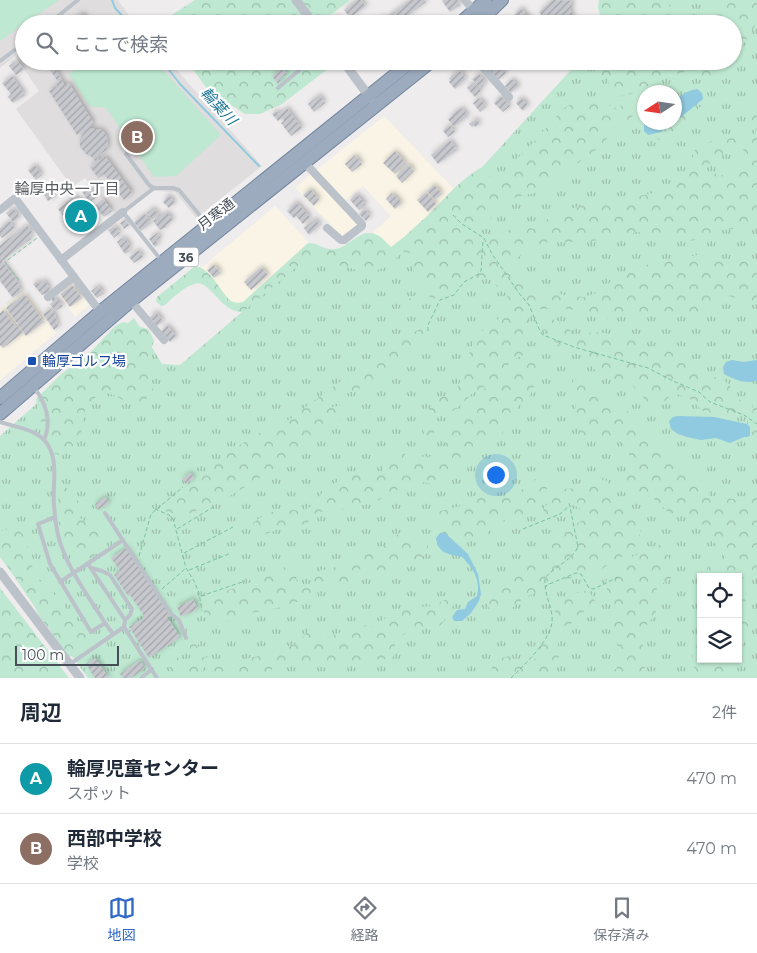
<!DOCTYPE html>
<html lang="ja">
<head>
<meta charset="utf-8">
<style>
  body { margin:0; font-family:Montserrat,"Noto Sans JP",sans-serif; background:#f6f6f7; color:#1f2937 }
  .controls { position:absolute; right:15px; bottom:15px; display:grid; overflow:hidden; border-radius:0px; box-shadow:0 1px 4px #0004 }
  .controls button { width:45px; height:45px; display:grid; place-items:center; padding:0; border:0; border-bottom:1px solid #e0e1e3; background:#fff; color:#1f2937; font:25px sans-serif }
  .compass { position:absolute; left:637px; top:85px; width:45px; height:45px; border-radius:50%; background:#fff; box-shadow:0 1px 4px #0004; rotate:258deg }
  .scale { position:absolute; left:15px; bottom:12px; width:104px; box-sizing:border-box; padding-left:5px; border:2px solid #474e57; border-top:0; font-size:14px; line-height:18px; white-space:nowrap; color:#474e57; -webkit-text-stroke:4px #fff; paint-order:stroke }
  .you { position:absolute; left:495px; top:474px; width:18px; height:18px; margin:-12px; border:4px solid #fff; border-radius:50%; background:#1a73e8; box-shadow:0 0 0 8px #1a73e833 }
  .badge { display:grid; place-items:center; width:32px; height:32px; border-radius:50%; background:#2e67c6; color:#fff; font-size:16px; font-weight:700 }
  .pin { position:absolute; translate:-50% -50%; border:2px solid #fff; box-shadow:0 1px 5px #0006 }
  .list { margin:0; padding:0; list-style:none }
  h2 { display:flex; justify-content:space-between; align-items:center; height:65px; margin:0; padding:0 20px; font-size:21px }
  h2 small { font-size:16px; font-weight:400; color:#747a83 }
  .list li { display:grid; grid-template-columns:32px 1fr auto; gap:15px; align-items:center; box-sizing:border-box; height:70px; padding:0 20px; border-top:1px solid #e0e1e3 }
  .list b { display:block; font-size:19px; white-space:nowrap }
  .list p { margin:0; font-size:16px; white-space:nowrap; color:#747a83 }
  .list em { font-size:16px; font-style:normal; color:#747a83 }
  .icon { flex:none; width:28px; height:28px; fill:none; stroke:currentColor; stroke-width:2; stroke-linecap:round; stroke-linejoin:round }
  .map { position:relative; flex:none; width:757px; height:678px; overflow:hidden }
  .search { position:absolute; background:#fff; box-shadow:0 1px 4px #0004; left:15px; right:15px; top:15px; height:55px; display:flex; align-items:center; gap:12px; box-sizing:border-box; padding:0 18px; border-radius:28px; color:#747a83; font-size:19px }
  .sheet { height:205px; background:#fff }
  nav { display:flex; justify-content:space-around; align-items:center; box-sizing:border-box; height:70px; border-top:1px solid #e0e1e3; background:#fff; font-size:14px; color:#747a83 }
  nav a { display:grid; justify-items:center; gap:2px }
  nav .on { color:#2e67c6 }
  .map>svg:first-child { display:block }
  .commercial { fill:#f9f4e6 }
  .education { fill:#dfdddd }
  .grass { fill:url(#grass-tufts); fill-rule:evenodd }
  .forest { fill:url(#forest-crowns) }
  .garden { fill:#bee8d1 }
  .water { fill:#90cae0 }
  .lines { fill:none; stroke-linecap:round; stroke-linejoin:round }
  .stream { stroke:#90cae0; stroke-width:2 }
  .building { fill:url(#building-hatch); filter:url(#shadow) }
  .trunk-casing { stroke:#7487a1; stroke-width:14 }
  .path { stroke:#7bc1a3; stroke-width:1; stroke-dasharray:4 2.5; stroke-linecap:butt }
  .service { stroke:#bcc2ca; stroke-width:4 }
  .minor { stroke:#bcc2ca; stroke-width:8 }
  .tertiary { stroke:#bcc2ca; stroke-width:9 }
  .trunk { stroke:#9cabbe; stroke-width:12 }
  .transit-dot { fill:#1a4fb4; stroke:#fff; stroke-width:2 }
  .labels { text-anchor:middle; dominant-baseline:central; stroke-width:4.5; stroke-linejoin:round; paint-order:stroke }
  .shield { fill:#fff; stroke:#7e8389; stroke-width:1 }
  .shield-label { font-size:12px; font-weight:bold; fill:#474e57 }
  .street-label { font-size:14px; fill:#474e57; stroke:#fff }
  .transit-label { font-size:14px; fill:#164399; stroke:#fff; text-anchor:start }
  .water-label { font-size:15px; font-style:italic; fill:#1d7394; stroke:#fff }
  .neighbourhood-label { font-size:15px; fill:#595c60; stroke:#fff }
</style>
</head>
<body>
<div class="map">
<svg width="757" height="678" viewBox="0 0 757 678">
  <defs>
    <pattern id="grass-tufts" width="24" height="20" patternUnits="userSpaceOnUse" patternTransform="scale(1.25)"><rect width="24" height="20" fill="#bee8d1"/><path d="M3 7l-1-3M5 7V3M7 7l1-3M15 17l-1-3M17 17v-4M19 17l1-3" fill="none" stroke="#9cbeac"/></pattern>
    <pattern id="forest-crowns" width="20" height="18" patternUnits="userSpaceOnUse" patternTransform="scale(1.25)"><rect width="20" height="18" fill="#bee8d1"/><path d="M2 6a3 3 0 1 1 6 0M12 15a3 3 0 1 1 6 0" fill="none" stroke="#9cbeac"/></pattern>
    <pattern id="building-hatch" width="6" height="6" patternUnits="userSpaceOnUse" patternTransform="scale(1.25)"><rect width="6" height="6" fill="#c7c8ce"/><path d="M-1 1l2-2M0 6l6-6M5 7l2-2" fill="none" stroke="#a3a5aa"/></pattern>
    <filter id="shadow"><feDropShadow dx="2" dy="-2" stdDeviation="2.5" flood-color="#0004"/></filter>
  </defs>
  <rect width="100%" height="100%" fill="#eeecec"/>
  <g class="commercial">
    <path d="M384,116L455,190L390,253L373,232L391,216L363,186L344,202L315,171Z"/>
    <path d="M312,173L360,224L343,238L295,188Z"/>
    <path d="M275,206L310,244L237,311L200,269Z"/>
    <path d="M72,282L89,305L75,317L58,293Z"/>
    <path d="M25,290L56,333L0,381V309Z"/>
  </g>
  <path class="education" d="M0,0H118L135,24H24V61H169L262,166L196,218L175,192L153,191L119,218L85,178L72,187L16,109L39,91L15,56L0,68Z"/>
  <path class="grass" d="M603,0H757V678H88L0,557V436L134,318L162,364L180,365L310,254L366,266L441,209L485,164L579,61H733V24ZM644,92H674V122H644ZM701,577H738V659H701Z"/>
  <g class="forest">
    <path d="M195,0H350L323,21L324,24L159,23Z"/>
    <path d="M599,0H675H667V5C679,12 694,12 708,14L718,0H757V23L733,60V24H603L598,8Z"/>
    <path d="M187,61H338L282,104L260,114H245L208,90Z"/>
    <path d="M593,61H696C681,80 679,70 662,76C657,77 653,82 649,85C638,93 625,97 612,96L607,89L609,85L608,79L599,73Z"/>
    <path d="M712,61H732C724,74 718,76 703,79L700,76L702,71Z"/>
    <path d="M757,95V127L745,126L747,111Z"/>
    <path d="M581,99L603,102L614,108L644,100V122H674L675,118L689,104L699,106L702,113L685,135L659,140L649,131L636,114L614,129L601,146L549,185L535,193L507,199L496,207V213L490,219L476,225L474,232L475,238L484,244L497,235L522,225L533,229L534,225L574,208L590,203L606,204L669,189L682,176L695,170L726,176L746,154L742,148L720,156L715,163C707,163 698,167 691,166L695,150L700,144L739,137L744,141L754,138L757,128V219L733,229L712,231L708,237L690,241L676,233L658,235L637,232L608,239L582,242H548L534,247H525L514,243L515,247L520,251V256L514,261V267L527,281L533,283L539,290L550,289L566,296L584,297L602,291L611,281L635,268L641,266L697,255H708L715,260L757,261V305L729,296L702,308L695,314L655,310L609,319L594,313L561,308L538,309L527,315L533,336L528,340L527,348L522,356C513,359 509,362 505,371L507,373C518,365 524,355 538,358L536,381L530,396L523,401L511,416L500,439L493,440L465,459L458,472L430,483L417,482L407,490C390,488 388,497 374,502C355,508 339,511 319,512C307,529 298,523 283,528C277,529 269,534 263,534C258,534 256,531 253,528V523C262,515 276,509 288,509C295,510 301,512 307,509C313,505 318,497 323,492C344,474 356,474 383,471L384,462L392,452L401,451L410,458L429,456L435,463L447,449L444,434C450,427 456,423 464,422C466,408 477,397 486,387C473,387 463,407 450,412C446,414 442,413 438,415L434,434L427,440C417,426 430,413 433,400L442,396H453C461,384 461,375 466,362C471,348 477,337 486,326C497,325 504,312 507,302C508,298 507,293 506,289L497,287L492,279H473L449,295L433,299L427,295C423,279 406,273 415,254L403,252L386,267L369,273L322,261L315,260L299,265L243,312C220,313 210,278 194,284C182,288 173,298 165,305L161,306L156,301L157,297L195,266C212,269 219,291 231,301C235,303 239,303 243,302L308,243C317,242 325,251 335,249C351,247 361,225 379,236C384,239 388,245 394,249C404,235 418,225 430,213C447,196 459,181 480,168L495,180L529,147L564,108Z"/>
    <path d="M417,294L423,296V300L415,308L410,316L399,317C397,302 407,301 417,294Z"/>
    <path d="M545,319L557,320L576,335L595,332L626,336H632L641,347C658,350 679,347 693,359C697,363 698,369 702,372C707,377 714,376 720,379C730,383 735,392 741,401L739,417L719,422L703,411L689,398L673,393L662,404L650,405L631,384L619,381L594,369L586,356C576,354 565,350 557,344C551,339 550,333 543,329L539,321Z"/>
    <path d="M123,322L148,329L154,340L150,353L148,367L145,368L149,370L152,388L154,391C151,394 146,400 142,402C128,406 121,397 110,394C106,393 102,394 98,394L85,410L80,440L61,455L52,453L40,435C44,422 37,412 36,399L61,374L86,357L115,326Z"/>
    <path d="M434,327L437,333L417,351L402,356L374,383L333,399L325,408L344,405L346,409L343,418L334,427L317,440L300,457L268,473L218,503L182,516L165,511L208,468L230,451L269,427L287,421L342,380L360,376L371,370L392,345L418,330Z"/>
    <path d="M578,378L585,380L609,397L612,413L623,409L632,414L635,426L644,429L651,440L658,443L666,452L671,454L699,478L710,496L741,500L757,496V568L743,574L749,631L747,638L738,650V577H706L710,561L722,560L726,557L703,529L704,525L695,521L684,512L674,514L667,511L652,497L635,491H628L622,486L629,469V452L622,444L612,437L578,444L576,439L580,434L573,390V381Z"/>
    <path d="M757,389V434L754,436L747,429V421L753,411L752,393Z"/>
    <path d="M591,475L601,476L609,483L602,495L621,497L629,514L640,528V541L630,552L590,576L557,580L543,586L534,594L525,597L512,608L503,611L490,609L486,600L498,587L509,583L510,571C519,564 525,561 536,562L544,572L551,567L548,553L550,543L591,514L573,505L565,511L540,521C541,511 553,492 564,489C569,488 576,489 581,488Z"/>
    <path d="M543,476L551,479L554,485L540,492L534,507L525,512L520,519H506L493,527L483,538L467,542L462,538L445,536L434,521L433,513L460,506L469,498L479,494L509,497L530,485L535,479Z"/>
    <path d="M65,486L79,502V517L87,523L97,521L104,532C97,549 101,561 76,560C73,546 72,550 65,539C56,527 56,502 61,488Z"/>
    <path d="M16,527L25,537L34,574L48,587L81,626L91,643L80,653L69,657C62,649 58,641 52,633C47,624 39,620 36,609L0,555V531Z"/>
    <path d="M408,530L415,538H424L430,551L418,559L404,565L386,579H376L371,572L374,567H365L354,572L350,581L339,588L312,586C309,576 315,573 323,569L329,572L339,563L365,552L387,545L398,534Z"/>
    <path d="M660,545C669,552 673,567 671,578L657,587L655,597L656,614L641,632L643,646L641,654L647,678H604L617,668C618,658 616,649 618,638C611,627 613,617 612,604C611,598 607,592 606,585C604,567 646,549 660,545Z"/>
    <path d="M292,558L298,560L301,565L296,578L299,583L317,592L318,595L313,599L292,603L282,607L246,614L238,623L215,618L204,614L203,605L207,598L254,581L264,579L268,575L285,567Z"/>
    <path d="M0,588L69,678H0Z"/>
    <path d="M582,591H589L596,603L591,609L581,613L572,623L555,630L553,629C556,612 551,608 568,598C573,595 576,592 582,591Z"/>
    <path d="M449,598H453L456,601C449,610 446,622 437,628C420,624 410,630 396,640L393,657L387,659H364L324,667L275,666L264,678H166L170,669L165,654L171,652L183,662L190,658C193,647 185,639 187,628L200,638C199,645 196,649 196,656L198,659L207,656L209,660L200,673C217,666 219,660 239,666L248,658L264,655L295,644L311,629L320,626L323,628L321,633L324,639L361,624L371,627L402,608L433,606Z"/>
    <path d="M701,637V659H734L727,678H696L692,652Z"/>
    <path d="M551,638L558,643L559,656L555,678H493L490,673C493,663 498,658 509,656L516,663H527L535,659L534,650L539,641Z"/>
  </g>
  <g class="garden">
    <path d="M0,0H59L0,41Z"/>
    <path d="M88,61H155L221,135L176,176L154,177L106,108L89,106L69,74Z"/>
  </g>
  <g class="water">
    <path d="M697,89L702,93L703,99L675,122V98C684,96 684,91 697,89Z"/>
    <path d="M644,120V122L674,123L661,132L648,135L644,131Z"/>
    <path d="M732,360L743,362L757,360V381C745,384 735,380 724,374L723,367L726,362Z"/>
    <path d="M678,416L714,417L747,424L750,427V435L748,437H744L730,443L716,438L701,440L687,437L678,434L671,429L669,421L673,417Z"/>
    <path d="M440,533H445L468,554L478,574L481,594L479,601L471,613L462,621H454L452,617L457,610L465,609L468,602L477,596C481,580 473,568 462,557C449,554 438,554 436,538Z"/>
  </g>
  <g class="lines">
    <g class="stream">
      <path d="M112,0L115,8L130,24"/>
      <path d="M162,61L180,84L259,166"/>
    </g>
  </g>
  <g class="building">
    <path d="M357,0H361L366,6L350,18L344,10Z"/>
    <path d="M410,0H424L426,2L397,24H390L386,18Z"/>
    <path d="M444,0H457L460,5L450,12L442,1Z"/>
    <path d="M552,0L572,1V7L569,9L573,13L571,15L574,18L568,24H563L561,21L558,24H549L539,12Z"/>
    <path d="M521,8L530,19L524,24H521L514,15Z"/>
    <path d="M82,13L90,24H69Z"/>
    <path d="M337,17L342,24H330L329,22Z"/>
    <path d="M382,17L387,24H374Z"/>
    <path d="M17,60L24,70L16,75L9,66Z"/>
    <path d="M44,61H62L56,66L55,64L53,65L65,86L69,83L94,124L88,128L102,130L107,137L108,146L106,150L96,157L99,161L105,156L132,193L124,200L104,174L98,178L90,167L96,162L92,157L86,154L80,147V139L84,132L83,131L77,135L49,91L57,86L56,84L59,83Z"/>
    <path d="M455,61H470L472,64L464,71Z"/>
    <path d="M492,61H502L505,64L501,68L506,73L498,80L486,67Z"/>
    <path d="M283,68L287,74L280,79L281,81L278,84L272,76Z"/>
    <path d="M460,71L466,79L455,89L449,82L451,80L449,79L454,73L456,75Z"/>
    <path d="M479,74L486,82L481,89L472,79Z"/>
    <path d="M12,76L25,95L13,103L8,97L11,94L2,83Z"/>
    <path d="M512,79L519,86L511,93L505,86Z"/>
    <path d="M473,83L481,91L475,97L467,88Z"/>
    <path d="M319,95L325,103L314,112L308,104Z"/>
    <path d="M501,96L510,106L503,112L494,103Z"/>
    <path d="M479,98L486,106L480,112L473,103Z"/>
    <path d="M521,98L528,105L523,111L516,103Z"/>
    <path d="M287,108L302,128L291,136L281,123L284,121L282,118L278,121L272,114L276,111L279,114Z"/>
    <path d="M462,108L468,116L454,127L448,119L453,115L452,114Z"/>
    <path d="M476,119L480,124L475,127L474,125L472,127L469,124Z"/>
    <path d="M449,125L455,132L448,137L443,131Z"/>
    <path d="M450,140L457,150L438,164L431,155Z"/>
    <path d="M395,151L406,163L395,174L383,163Z"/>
    <path d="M355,155L362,164L352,172L345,164Z"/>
    <path d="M408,164L414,171L402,183L396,176Z"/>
    <path d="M35,165L42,175L36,180L28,170Z"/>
    <path d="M434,185L442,194L435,200L427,191Z"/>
    <path d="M89,187L97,197L90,202L82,192Z"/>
    <path d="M50,188L55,197L48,201L43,193Z"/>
    <path d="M310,189L319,199L314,206L303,195Z"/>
    <path d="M426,192L436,204L428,212L417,200Z"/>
    <path d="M392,193L402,203L395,209L386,199Z"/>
    <path d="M356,194L366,204L359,210L350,200Z"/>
    <path d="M168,195L175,202L169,208L163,202Z"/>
    <path d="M75,196L94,222L80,233L74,224L76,222L70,214L65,218L58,209Z"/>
    <path d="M103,199L112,211L104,217L95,206Z"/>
    <path d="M296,202L310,217L303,224L296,216L294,218L287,211Z"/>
    <path d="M13,208L20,217L13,222L6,213Z"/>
    <path d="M153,208L159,215L152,220L147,213Z"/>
    <path d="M364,209L370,216L366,221L359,214Z"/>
    <path d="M167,212L173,220L166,225L167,227L160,230L153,221Z"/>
    <path d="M145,214L151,223L141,231L134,222Z"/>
    <path d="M315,219L320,225L309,235L304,228Z"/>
    <path d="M125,220L129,225L124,229L120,223Z"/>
    <path d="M10,221L15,228L2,238L0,236V228Z"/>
    <path d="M27,225L33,233L30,236L31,239L2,261L20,285L18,286L22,291L13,298L0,281V245Z"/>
    <path d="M115,226L120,233L114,238L108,230Z"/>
    <path d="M157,233L161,237L156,241L159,244L155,247L149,239Z"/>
    <path d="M124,237L131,247L128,249L130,251L125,254L117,242Z"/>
    <path d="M138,250L143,257L134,263L129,257Z"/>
    <path d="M214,265L221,273L214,278L207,270Z"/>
    <path d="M261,267L268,275L251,290L244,282Z"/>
    <path d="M44,280L50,288L49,290L50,291L42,295L33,284L37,281L39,284Z"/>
    <path d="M72,285L82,298L70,307L60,294Z"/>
    <path d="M98,286L104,293L97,298L91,291Z"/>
    <path d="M24,294L44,322L26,336L6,308Z"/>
    <path d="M53,296L63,306L55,311L50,304L53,302L51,298Z"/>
    <path d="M51,309L56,316L55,317L58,321L56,322L59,326L54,330L43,314Z"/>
    <path d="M3,310L16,327L18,326L23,333L3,348L0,345V313Z"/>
    <path d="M156,312L163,321L157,326L150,317Z"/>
    <path d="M167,325L176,336L170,342L161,331Z"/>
    <path d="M190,473L194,478L186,484L182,479Z"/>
    <path d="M105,497L109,503L98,510L95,504Z"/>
    <path d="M126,548L170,616L167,617L180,637L149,658L129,627L145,617L130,595L128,596L114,575L120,571L111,558Z"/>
    <path d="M193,599L198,609L181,617L177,607Z"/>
    <path d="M95,658L109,678H95L86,664Z"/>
    <path d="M140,660L145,668L131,678H123L120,674Z"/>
  </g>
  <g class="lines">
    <defs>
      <g id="trunk">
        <path d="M459,24L486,0"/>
        <path d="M477,24L502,0"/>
        <path d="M0,398L100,312L412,61"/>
        <path d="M0,414L131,301L432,61"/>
      </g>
    </defs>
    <use href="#trunk" class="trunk-casing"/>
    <g class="path">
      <path d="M453,215L462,224L484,238L492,254L519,293L529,305L540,331L543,335L574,347L648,368L673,381L699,392L710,402L744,415L757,424"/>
      <path d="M19,280L5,262L37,238"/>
      <path d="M428,331V325L440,300L454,295L464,282L477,275L481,271L483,240"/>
      <path d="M155,509L169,515L173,519L186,568L194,581L199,593L202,611"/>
      <path d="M177,529L215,506"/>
      <path d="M523,529L560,514L569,506"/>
      <path d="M184,553L233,527"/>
      <path d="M139,556L151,514L183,487"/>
      <path d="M189,570L231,553"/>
      <path d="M545,588L547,585L576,573L581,574L589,588L594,589L618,577"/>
      <path d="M162,589L185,569"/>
      <path d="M201,596L245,581"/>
      <path d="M511,678C525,664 555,637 552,616C550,602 544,593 545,578C555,566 571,561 578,547L569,502"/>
    </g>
    <g class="service">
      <path d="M48,24L78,0"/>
      <path d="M0,61L24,43"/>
      <path d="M278,88L310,61"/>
      <path d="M126,154L149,185L154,188H173L179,190L206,223"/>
      <path d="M154,188L123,212L161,260"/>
      <path d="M34,388C46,402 52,422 44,440"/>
      <path d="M0,422C14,427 35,429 45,441C60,459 52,484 54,505C55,521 57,538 64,553C74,578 91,600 105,623L91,632L50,564L38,524L55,517"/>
      <path d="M105,513L171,614L179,620L186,638"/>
      <path d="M91,568L102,571L110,575L132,609L130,615L125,620"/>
      <path d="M60,582L123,540"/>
      <path d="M105,623L113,634"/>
      <path d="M124,627L157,678"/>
      <path d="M70,664L124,627L125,620L88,564"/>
      <path d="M141,678L152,669"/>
    </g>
    <g class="minor">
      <path d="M465,0L476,14"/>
      <path d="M477,61L509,97"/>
      <path d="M305,163L362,224V226L344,240H341L327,228"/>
      <path d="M0,210L15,198L101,313"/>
      <path d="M61,260L123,212"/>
      <path d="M48,297L74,277"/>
      <path d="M131,301L164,340"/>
    </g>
    <g class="tertiary">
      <path d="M296,0L314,24"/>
      <path d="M343,61L371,99"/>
      <path d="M0,572L80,678"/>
    </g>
    <use href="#trunk" class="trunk"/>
  </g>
  <rect class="transit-dot" x="27" y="356" width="10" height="10" rx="2.5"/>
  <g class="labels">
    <rect class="shield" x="173.5" y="247.5" width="25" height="19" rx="4"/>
    <g class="shield-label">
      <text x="186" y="257">36</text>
    </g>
    <g class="street-label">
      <text transform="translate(216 214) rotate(-38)">月寒通</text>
    </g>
    <g class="transit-label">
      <text x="42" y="361">輪厚ゴルフ場</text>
    </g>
    <g class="water-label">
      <text transform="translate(219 106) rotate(47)">輪葉川</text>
    </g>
    <g class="neighbourhood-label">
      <text x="67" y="188">輪厚中央一丁目</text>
    </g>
  </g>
</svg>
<div class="controls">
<button><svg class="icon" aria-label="locate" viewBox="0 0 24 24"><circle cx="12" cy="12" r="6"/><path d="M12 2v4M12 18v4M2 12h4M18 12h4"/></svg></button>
<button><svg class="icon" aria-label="layers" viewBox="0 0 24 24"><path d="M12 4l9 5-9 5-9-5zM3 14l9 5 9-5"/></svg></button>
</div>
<svg class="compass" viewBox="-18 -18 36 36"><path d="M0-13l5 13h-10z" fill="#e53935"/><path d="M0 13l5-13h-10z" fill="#747a83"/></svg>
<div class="scale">100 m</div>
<div class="you"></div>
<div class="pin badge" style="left:81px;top:216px;background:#0f9aa8">A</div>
<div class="pin badge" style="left:137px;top:137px;background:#8d6e63">B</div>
<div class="search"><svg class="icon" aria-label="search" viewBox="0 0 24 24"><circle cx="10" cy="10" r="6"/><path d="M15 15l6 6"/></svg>ここで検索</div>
</div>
<section class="sheet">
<h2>周辺<small>2件</small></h2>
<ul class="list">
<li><span class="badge" style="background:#0f9aa8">A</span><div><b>輪厚児童センター</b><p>スポット</p></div><em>470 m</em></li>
<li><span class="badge" style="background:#8d6e63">B</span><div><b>西部中学校</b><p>学校</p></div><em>470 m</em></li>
</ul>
</section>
<nav>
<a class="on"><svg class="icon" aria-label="map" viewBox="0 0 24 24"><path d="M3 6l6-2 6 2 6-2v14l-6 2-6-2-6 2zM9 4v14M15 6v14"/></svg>地図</a>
<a><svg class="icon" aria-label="directions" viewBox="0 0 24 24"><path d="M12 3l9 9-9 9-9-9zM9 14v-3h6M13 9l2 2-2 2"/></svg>経路</a>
<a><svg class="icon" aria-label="saved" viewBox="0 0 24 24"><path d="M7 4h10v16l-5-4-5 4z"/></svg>保存済み</a>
</nav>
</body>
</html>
